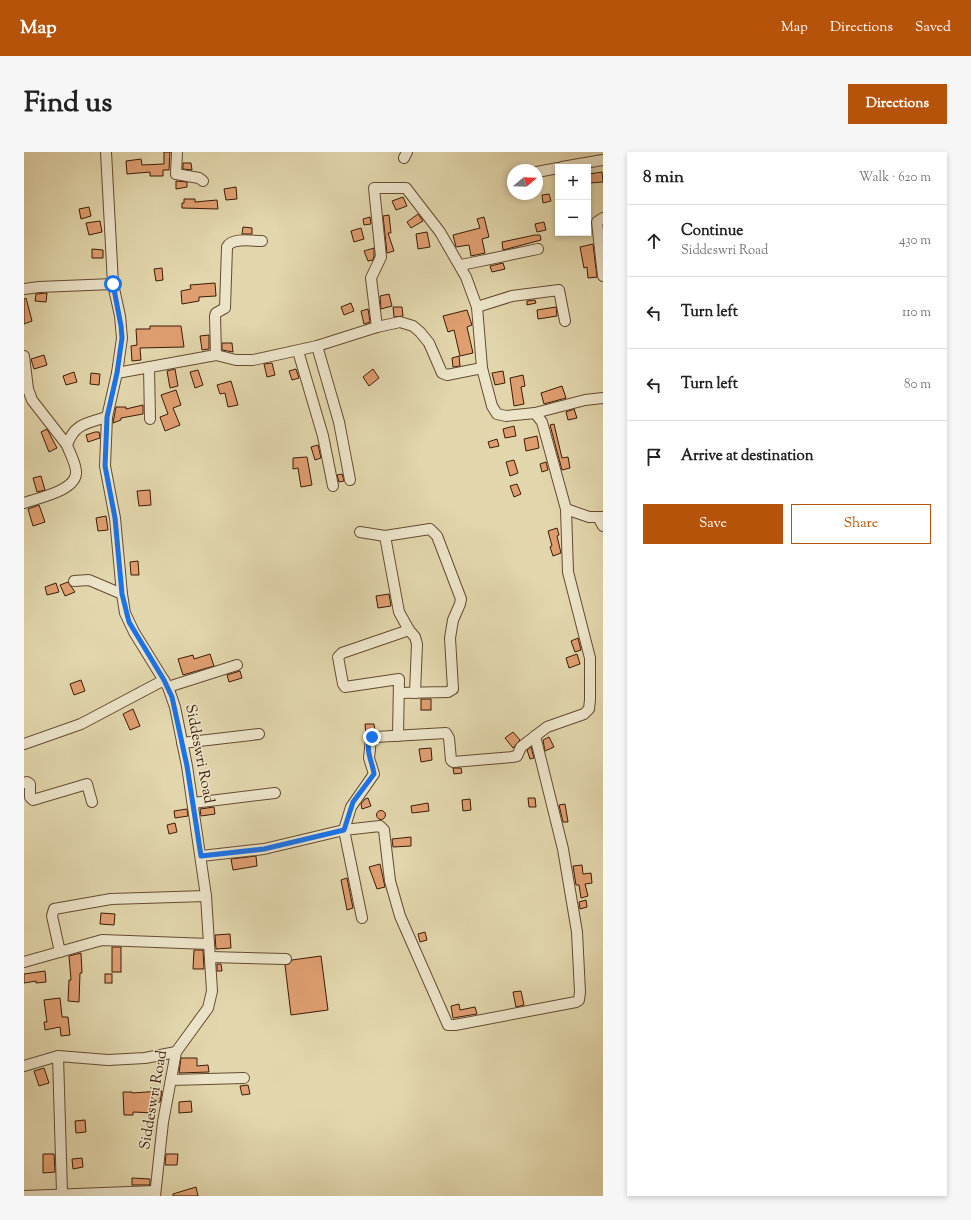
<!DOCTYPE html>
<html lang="en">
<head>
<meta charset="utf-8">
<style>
  body { margin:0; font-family:"Sorts Mill Goudy",serif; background:#f6f6f6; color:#222 }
  .controls { position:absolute; right:12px; top:12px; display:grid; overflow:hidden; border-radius:0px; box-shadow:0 2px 6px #0003 }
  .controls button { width:36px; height:36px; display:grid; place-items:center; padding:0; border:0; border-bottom:1px solid #e0e0e0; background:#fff; color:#222; font:20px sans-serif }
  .compass { position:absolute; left:483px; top:12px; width:36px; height:36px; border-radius:50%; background:#fff; box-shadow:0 2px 6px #0003; rotate:71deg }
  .stop { position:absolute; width:12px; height:12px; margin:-9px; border:3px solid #1a73e8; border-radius:50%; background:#fff }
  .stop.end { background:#1a73e8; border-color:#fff; box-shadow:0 1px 4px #0008 }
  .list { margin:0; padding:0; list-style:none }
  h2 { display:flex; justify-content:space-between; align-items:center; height:52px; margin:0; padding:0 16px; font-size:17px }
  h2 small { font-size:13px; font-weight:400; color:#767676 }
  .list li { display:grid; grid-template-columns:26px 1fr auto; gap:12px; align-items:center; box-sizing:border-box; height:72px; padding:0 16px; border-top:1px solid #e0e0e0 }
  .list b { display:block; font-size:15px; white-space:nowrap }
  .list p { margin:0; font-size:13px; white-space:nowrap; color:#767676 }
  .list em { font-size:13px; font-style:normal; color:#767676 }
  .actions { display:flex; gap:8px; padding:12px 16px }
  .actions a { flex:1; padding:9px 0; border:1px solid #b45309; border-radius:0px; text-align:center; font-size:14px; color:#b45309 }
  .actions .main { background:#b45309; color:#fff }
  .icon { flex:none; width:22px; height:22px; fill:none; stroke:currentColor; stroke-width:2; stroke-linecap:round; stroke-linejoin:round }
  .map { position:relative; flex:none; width:579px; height:1044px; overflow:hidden; border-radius:0px }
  header { display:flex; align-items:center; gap:24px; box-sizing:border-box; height:56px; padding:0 20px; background:#b45309; color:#fff }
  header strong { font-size:19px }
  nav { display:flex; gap:22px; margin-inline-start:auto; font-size:14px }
  .intro { display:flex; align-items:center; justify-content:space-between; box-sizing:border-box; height:96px; padding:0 24px }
  h1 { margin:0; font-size:28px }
  .button { padding:10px 18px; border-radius:0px; background:#b45309; color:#fff; font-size:14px; font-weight:700 }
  main { display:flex; gap:24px; padding:0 24px }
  aside { flex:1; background:#fff; border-radius:0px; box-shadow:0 2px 6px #0003 }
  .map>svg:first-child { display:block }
  .building { fill:#df9e70; stroke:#3c1b06 }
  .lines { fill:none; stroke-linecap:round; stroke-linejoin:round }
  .minor-casing { stroke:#664a30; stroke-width:12 }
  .minor { stroke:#ece4c9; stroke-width:10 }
  .route { stroke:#1a73e8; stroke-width:5 }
  .labels { text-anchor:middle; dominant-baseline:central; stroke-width:3; stroke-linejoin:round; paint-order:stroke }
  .street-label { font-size:15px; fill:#3c1b06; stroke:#ece4c9 }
</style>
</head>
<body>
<header>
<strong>Map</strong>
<nav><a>Map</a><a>Directions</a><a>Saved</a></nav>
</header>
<div class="intro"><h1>Find us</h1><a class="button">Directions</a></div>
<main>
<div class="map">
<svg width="579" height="1044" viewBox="0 0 579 1044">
  <rect width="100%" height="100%" fill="#e2d6ac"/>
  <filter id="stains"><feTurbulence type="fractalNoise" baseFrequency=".005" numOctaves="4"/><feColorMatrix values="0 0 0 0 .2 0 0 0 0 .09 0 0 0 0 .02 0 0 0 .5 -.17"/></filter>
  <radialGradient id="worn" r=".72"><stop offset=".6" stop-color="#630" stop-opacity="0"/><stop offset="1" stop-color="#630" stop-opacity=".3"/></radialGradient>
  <g class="building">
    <path d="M140,0H146L145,18H139V24H126V20L103,22L102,9L117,7L118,13L140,12Z"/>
    <path d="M159,11H167L168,18L159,17Z"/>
    <path d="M578,20L579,30L566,31L565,22Z"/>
    <path d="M152,29L163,30V35L152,37Z"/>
    <path d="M212,35L213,47L202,48L200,37Z"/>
    <path d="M525,42L527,49L519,51L518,43Z"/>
    <path d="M379,45L383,54L372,58L368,49Z"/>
    <path d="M160,47H171V50L193,48L194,57L158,56V51H160Z"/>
    <path d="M65,55L67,64L57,67L55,57Z"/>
    <path d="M394,62L399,69L387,76L383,70Z"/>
    <path d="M365,63L367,81H364L370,99L363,101L359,64Z"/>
    <path d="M346,65L347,72L340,73L339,67Z"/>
    <path d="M460,65L465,85L458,87L461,101L447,104L445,93L432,95L429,83L456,76L453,67Z"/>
    <path d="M76,69L78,80L65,83L62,71Z"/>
    <path d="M520,70L522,78L513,80L511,72Z"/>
    <path d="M219,75L228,76V82H218Z"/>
    <path d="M337,76L340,87L330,90L327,79Z"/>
    <path d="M403,80L406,95L394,97L392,82Z"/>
    <path d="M511,83H516L517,88L479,98L478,90Z"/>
    <path d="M569,92L573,125L564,126L563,115L560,116L556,95Z"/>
    <path d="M350,96V104L349,108L344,109L340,99Z"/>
    <path d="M68,97L79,98V106H68Z"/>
    <path d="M479,111L481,117L468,120L466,114Z"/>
    <path d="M138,116L139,128L132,129L130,117Z"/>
    <path d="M191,131L192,144L175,145V149L158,152L157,139L167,137L166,133Z"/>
    <path d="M23,141L22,150L11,149L12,142Z"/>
    <path d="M365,142L368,154L357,157L356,144Z"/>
    <path d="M2,146L8,169L0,172V147Z"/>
    <path d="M511,148L512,151L503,153V149Z"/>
    <path d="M327,151L330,159L320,163L317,155Z"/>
    <path d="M369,155H378L379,164L370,165Z"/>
    <path d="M532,155L533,164L514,167L513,158Z"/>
    <path d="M344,157L346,170L340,172L337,159Z"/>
    <path d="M443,158L448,173L443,175L449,201L436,204L430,178L424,180L419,164Z"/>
    <path d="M126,174H157L160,195L116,196L117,208L108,209L107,194L113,193L112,177H126Z"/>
    <path d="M185,183V197L178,198L176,184Z"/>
    <path d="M198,191H208L209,200L198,198Z"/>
    <path d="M20,203L23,213L10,217L7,207Z"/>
    <path d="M435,204L436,214L429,215L428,206Z"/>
    <path d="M248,211L251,223L243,225L240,212Z"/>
    <path d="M151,217L154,234L146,236L143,219Z"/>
    <path d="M272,217L275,226L268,228L265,219Z"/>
    <path d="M349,217L355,226L345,234L339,225Z"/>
    <path d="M174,218L179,233L171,236L166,220Z"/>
    <path d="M479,219L481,231L471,233L468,221Z"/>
    <path d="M50,220L53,230L42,233L39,224Z"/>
    <path d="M67,221L76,222L75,233L66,232Z"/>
    <path d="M499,223L501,234L497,235L500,252L490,254L486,226Z"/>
    <path d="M207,229L214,253L204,255L201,241L196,242L193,233Z"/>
    <path d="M538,234L542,246L520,252L517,241Z"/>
    <path d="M152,238L157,253L149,256L156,273L141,279L136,265L144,262L137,243Z"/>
    <path d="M119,253V262L97,266V268L89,271L92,255H102V257Z"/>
    <path d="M550,257L553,266L544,268L542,260Z"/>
    <path d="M530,272L538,306L544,305L546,316L538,318L526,273Z"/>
    <path d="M490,274L492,284L481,286L479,277Z"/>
    <path d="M23,277L33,296L25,300L17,280Z"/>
    <path d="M71,280H75L76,286L64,290L62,283Z"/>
    <path d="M513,284L515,296L502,299L500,287Z"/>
    <path d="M473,287L475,294L466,296L464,290Z"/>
    <path d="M294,293L297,306L291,308L287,295Z"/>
    <path d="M283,305L288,333L277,335L274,316L269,317V306Z"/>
    <path d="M490,308L494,321L486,324L482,310Z"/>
    <path d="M522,310L524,318L518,320L516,312Z"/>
    <path d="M318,322L320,329L315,330L313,323Z"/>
    <path d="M17,324L21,338L13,340L9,326Z"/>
    <path d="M493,332L497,342L490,345L486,334Z"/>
    <path d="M126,338L127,353L115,354L113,339Z"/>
    <path d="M15,353L21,370L9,374L4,357Z"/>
    <path d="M82,364L84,378L74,379L72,366Z"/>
    <path d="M533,376L535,383L533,384L537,401L529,404L526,395L528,394L524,379Z"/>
    <path d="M114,409L115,423H107L106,410Z"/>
    <path d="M44,430L51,440L41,444L36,433Z"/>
    <path d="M32,431L35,440L23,443L21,435Z"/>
    <path d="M365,442L367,454L354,456L352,444Z"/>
    <path d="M554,486L557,498L551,500L547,489Z"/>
    <path d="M186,502L190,514L159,523L154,507L169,503L170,507Z"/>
    <path d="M553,502L556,512L545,516L542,506Z"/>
    <path d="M216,519L218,526L205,530L203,523Z"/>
    <path d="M57,528L61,539L50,543L46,532Z"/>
    <rect x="397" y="547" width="10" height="11"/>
    <path d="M109,557L116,574L106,578L99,562Z"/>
    <path d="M341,572H350L351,579L342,583Z"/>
    <path d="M489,580L496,588L489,596L481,586Z"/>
    <path d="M525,585L530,595L521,599L519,588Z"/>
    <path d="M507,595L510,606L506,607L503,598Z"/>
    <path d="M407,596L408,608L397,610L395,597Z"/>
    <path d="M429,616H437L438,621L430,622Z"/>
    <path d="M344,646L347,654L338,657L337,652L341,647Z"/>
    <path d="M504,646H511L512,655H505Z"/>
    <path d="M446,647L447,658L439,659L438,648Z"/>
    <path d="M404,651L405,659L388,661L387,654Z"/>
    <path d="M541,652L544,670H539L535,653Z"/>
    <path d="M190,655L191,662L177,664L176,657Z"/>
    <path d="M163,657L164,664L151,666L150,659Z"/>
    <circle cx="357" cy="663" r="4.5"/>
    <path d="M151,671L153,680L145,682L143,673Z"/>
    <path d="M387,685V694L369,695L368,687Z"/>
    <path d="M232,704L233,714L209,718L207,707Z"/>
    <path d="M356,712L361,735L353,737L345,715Z"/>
    <path d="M558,713L559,722L567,721L568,731L561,732L564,744L557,746L555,733H552L549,714Z"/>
    <path d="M323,726L329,756L323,758L317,728Z"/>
    <path d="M562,748L563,755L556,757L555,750Z"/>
    <path d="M77,761L91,762L90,773L76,772Z"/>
    <path d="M401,780L403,788L396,790L394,782Z"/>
    <path d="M206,782L207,796L192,797L191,783Z"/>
    <rect x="88" y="795" width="9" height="25"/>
    <path d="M170,798H179L180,817H169Z"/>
    <path d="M57,801L58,821H56L55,850L44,849L45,828H47L45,804Z"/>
    <path d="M297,804L304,858L267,863L261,813L265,812L268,808Z"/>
    <path d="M193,812H197L198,819H193Z"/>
    <path d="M21,819L22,830L12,831V829L0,831V822Z"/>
    <rect x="81" y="822" width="7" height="9"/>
    <path d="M497,839L500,853L492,855L489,840Z"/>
    <path d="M36,846L38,865H44L46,883L37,884L36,875L21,878L20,870H23L20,848Z"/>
    <path d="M435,852L436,858L451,855L453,862L429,866L427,854Z"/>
    <path d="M157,906H173V914L184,913L185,920L155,921Z"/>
    <path d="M20,916L25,931L15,934L10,919Z"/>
    <path d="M224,933L226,942L218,943L216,934Z"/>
    <path d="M138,939L136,950H130V961L109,960V963H100L99,940H108V941Z"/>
    <path d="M167,949L168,960L155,961V950Z"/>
    <path d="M61,968L62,980L52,981L51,969Z"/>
    <path d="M19,1002H30L31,1020L19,1021Z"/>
    <path d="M142,1002H154L153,1013H141Z"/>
    <path d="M58,1006L59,1015L49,1017L48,1007Z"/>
    <path d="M108,1026L126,1027V1033H108Z"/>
    <path d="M172,1035L174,1044H149V1042Z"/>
  </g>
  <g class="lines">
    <defs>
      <g id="minor">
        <path d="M82,0L89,132L96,164L98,186L93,221L83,265L81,314L91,366L98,442L101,461L110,480L144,535L151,555L163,614L182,744L188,839L184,856L152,900L139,970L131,1044"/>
        <path d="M153,0L152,22L175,26L179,29"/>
        <path d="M380,6L383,0"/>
        <path d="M538,15L579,8"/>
        <path d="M513,20L534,16"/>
        <path d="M579,66L573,70L579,124"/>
        <path d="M437,113L514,97"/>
        <path d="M0,137L15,135L89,132"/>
        <path d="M453,155L488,144L535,138L541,169"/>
        <path d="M353,175L347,126L357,105L350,36H382L416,80L442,125L453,155L458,216"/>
        <path d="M293,194L315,270L326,328"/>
        <path d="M274,199L299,284L309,334"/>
        <path d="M192,203L191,164L192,161L201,156L203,95C208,85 228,89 238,89"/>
        <path d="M0,204L4,237L8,248L43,293"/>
        <path d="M125,215L126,267"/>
        <path d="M93,221L192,203L212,208H229L293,194L353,175L376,170L389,174L396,180L405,191L418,221L423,223L458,216L468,254L473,262L482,264L511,261L518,270L542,357L565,365H579"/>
        <path d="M511,261L561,248L579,246"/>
        <path d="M0,351C14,346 50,339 52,322C53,313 46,302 43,293C50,272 63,271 83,265"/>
        <path d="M574,365L579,374"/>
        <path d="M336,380L361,384L406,377L413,384L437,447L436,452L429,468L426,486L429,537L424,540L375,541"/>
        <path d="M361,384L375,460L385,478L318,501L314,505L319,532L321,535L375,527L374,584"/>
        <path d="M50,429L65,428L98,442"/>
        <path d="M385,478L391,485L393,492L391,541"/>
        <path d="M144,535L213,513"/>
        <path d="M158,591L235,582"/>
        <path d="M0,592L57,572L140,528"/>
        <path d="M0,631L3,630L6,632V645L9,648L63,632L68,650"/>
        <path d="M169,651L251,641"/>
        <path d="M177,704L240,697L320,678L356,674L360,678L366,729L376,764L424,873H431L552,850L555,848L556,840L553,780L539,697L511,584"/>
        <path d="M338,766L320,678L327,655L350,622L345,606L347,587L351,585L422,581L425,586L427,608L429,610L488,605L493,604L497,595L523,575L560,562L565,557L566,548V506L544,420L542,357"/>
        <path d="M36,800L28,764L30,757L87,747L182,744"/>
        <path d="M186,805L262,807"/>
        <path d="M0,810L78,788L185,792"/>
        <path d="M34,904L38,1041"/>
        <path d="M0,914L34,904L84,908L121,906L152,900"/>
        <path d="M147,928L220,926"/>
        <path d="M0,1044L131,1039"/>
      </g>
    </defs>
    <use href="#minor" class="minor-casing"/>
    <use href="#minor" class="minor"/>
  </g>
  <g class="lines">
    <path class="route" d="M89,132L97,174L98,186L93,221L83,265L81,314L91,366L98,442L105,470L140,528L148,545L163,614L177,704L240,697L320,678L329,650L350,622C349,611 339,595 348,585"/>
  </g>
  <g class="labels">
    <g class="street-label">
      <text transform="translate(175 602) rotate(79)">Siddeswri Road</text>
      <text transform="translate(130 948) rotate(-80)">Siddeswri Road</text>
    </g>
  </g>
  <rect width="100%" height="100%" filter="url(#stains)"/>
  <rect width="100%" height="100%" fill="url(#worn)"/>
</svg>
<div class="controls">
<button>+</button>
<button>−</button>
</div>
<svg class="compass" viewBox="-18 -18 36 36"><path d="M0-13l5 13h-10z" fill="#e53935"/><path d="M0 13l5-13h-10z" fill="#767676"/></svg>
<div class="stop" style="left:89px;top:132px"></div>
<div class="stop end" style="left:348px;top:585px"></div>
</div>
<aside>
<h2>8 min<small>Walk · 620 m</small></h2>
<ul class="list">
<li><svg class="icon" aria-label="ahead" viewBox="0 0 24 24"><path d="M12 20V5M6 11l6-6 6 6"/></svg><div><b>Continue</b><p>Siddeswri Road</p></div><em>430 m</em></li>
<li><svg class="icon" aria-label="left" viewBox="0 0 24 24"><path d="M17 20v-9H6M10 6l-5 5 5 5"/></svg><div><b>Turn left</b></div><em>110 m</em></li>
<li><svg class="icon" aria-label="left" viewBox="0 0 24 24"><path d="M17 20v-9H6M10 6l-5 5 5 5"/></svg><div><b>Turn left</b></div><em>80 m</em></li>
<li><svg class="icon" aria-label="arrive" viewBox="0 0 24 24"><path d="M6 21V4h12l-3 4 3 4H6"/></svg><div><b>Arrive at destination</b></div></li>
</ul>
<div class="actions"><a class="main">Save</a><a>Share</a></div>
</aside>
</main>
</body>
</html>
